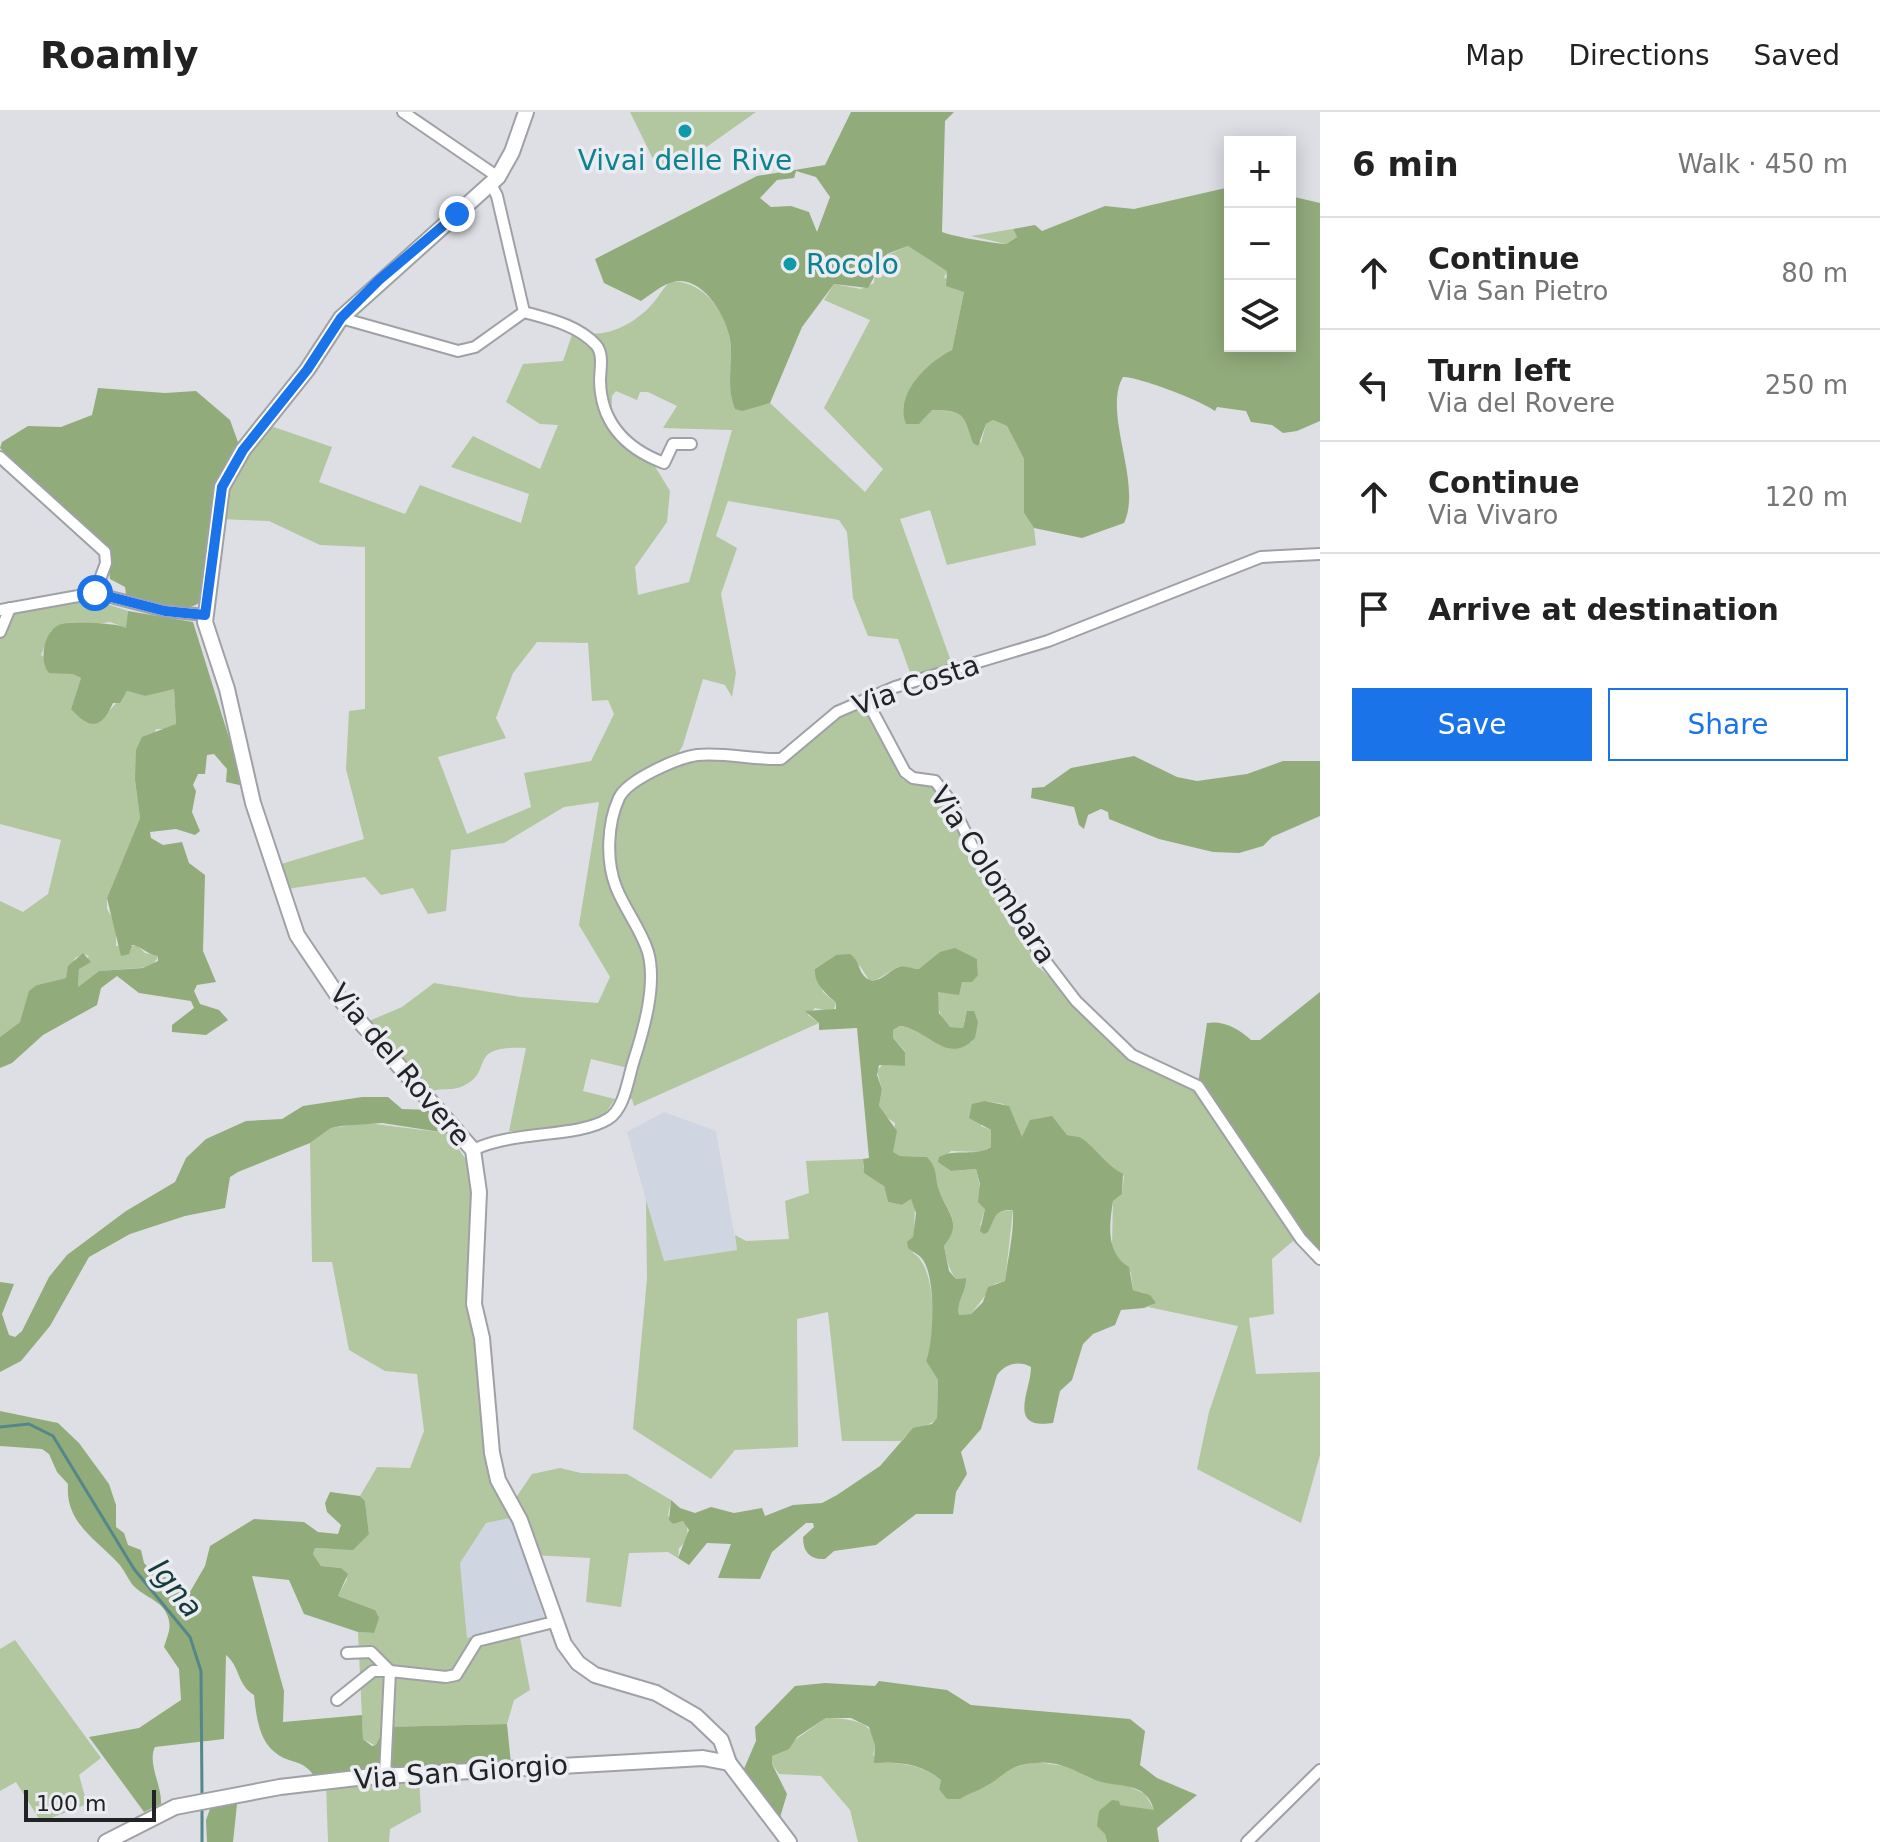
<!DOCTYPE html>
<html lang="en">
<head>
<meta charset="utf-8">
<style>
  body { margin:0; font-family:"DejaVu Sans",sans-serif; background:#f6f6f6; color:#222 }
  .controls { position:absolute; right:24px; top:24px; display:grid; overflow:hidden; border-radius:0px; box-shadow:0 4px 20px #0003 }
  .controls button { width:72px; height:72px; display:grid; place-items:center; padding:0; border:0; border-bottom:2px solid #e0e0e0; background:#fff; color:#222; font:40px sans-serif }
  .scale { position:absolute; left:24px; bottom:20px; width:132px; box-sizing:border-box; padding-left:8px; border:4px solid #222325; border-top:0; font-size:22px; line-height:28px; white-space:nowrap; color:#222325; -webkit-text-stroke:6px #eaecf2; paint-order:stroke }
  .stop { position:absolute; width:24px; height:24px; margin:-18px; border:6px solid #1a73e8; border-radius:50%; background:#fff }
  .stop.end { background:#1a73e8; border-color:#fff; box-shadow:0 2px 8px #0008 }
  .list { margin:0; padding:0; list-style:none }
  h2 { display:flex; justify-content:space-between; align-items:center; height:104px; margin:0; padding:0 32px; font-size:34px }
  h2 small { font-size:26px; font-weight:400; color:#767676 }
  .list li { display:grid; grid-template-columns:52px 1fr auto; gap:24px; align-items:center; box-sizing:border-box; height:112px; padding:0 32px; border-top:2px solid #e0e0e0 }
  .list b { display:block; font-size:30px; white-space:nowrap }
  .list p { margin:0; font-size:26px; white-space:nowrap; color:#767676 }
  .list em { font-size:26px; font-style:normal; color:#767676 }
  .actions { display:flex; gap:16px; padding:24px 32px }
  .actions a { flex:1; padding:18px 0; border:2px solid #1a73e8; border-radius:0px; text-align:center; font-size:28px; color:#1a73e8 }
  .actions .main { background:#1a73e8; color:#fff }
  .icon { flex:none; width:44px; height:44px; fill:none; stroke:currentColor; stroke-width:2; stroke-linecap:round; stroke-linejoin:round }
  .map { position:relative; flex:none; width:1320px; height:1730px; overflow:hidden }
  header { display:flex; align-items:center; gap:48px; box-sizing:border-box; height:112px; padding:0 40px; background:#fff; border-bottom:2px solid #e0e0e0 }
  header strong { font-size:38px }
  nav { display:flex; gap:44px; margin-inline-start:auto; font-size:28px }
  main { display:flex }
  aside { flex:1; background:#fff }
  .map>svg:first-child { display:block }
  .built { fill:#cfd5e1 }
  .green { fill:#b2c6a0; fill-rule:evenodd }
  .forest { fill:#92ab7b; fill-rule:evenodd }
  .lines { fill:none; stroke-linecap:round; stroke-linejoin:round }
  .stream { stroke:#548789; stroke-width:3 }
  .minor-casing { stroke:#9fa1a6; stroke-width:14 }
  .tertiary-casing { stroke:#9fa1a6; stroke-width:18 }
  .minor { stroke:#fff; stroke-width:10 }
  .tertiary { stroke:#fff; stroke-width:14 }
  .route { stroke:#1a73e8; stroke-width:10 }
  .culture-dot { fill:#0f9aa8; stroke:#eaecf2; stroke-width:3 }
  .labels { text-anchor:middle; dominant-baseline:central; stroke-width:7; stroke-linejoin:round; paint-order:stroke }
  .culture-label { font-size:28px; fill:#0d838f; stroke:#eaecf2 }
  .street-label { font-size:28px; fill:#222325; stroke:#eaecf2 }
  .water-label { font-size:30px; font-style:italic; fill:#153a3a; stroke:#eaecf2 }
</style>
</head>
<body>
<header>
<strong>Roamly</strong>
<nav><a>Map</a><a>Directions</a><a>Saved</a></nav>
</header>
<main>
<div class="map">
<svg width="1320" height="1730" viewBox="0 0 1320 1730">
  <rect width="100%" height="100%" fill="#dddfe4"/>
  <g class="built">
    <path d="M664,1000L716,1019L737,1138L663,1149L627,1020Z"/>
    <path d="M510,1406L519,1425L545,1509L467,1527L460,1451L486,1411Z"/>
  </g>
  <g class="green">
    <path d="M630,0H756L674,58L656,53Z"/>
    <path d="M1013,117L1017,125L1006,132L971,124Z"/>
    <path d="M908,134L948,159L944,165L964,180L952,238C927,251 916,270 903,295L923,308L931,298L960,300L981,331L986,312L993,308L1007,314L1024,347V401L1034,416L1036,433L947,453L930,398L900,407L953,555L912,566L898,527L868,524L853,486L847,420L839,408L728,389L716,424L737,436L721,482L736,561L732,585L725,573L703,567L683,633L675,647L676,653L703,646L777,649L835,593L873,588L903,668L931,672L943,686L965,729L1008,775L1033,850L1067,881L1108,929L1198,972L1300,1123L1272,1147L1274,1202L1249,1206L1256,1262L1320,1260V1343L1301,1411L1197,1357L1209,1300L1238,1214L1148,1195L1155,1191L1144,1181L1133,1178L1131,1161L1116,1147L1112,1134L1113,1089L1122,1082L1124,1064C1108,1051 1095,1039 1080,1025L1067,1023C1048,1000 1036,999 1022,1026L1004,992L985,989L981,1014L991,1018V1035L982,1040L951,1039L939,1050L951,1059L976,1057L985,1097L980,1114L998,1100L1013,1098L1005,1169L994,1172L971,1202L959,1203C956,1189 967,1180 966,1166L956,1167C949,1158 946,1146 944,1134C963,1104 947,1103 938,1075C935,1062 935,1057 927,1045L900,1044L892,1040L895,1011L882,1002L879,994L882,977L877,959L882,953L905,954V939L893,926V918L901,914L972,930L965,906L963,916L950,915C939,904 937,896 938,880L960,876L962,869L978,863L977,847C947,834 945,840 919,857L898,855L876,868H869L860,854L836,843L815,857L823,880L836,891L833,900L815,896L808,903L819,911L634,994L632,987L625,986L632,957L591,947L583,979L615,987L602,1006L546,1020L509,1019L526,936C464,933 496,959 463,974C450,980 439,974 426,982L362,912L402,895L434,871L520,885L598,891L610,865L579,813L599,690L564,695L504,731L451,738L446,799L428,802L413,776L381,783L365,765L287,777L278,753L364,727L346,657L349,599L365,597V435L320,433L269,409L219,407L228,367L265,312L332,335L319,370L405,402L420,373L521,411L529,382L451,355L473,324L540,357L558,313L540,312L506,290L523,252L563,249L574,217C600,231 636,212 654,190C660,183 663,176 670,170C701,166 727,200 730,229C734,255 726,270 735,297L770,291L865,380L883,357L824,296L870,208L824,188L834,172L861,177L874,171L875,158L885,150L887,143ZM616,279L637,288L640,280H648L677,294L663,316L732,318L689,470L638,483L635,455L667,410L670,379L648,343L617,330L611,313L612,284ZM537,530L588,531L592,589L608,588L614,602L591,649L524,661L531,695L467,722L438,645L506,626L496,606L513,561Z"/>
    <path d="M89,486L128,499L127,516L110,510L51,519L41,543L81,566L71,597L110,598L127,579L145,584L174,576L176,612L170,617H156L135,668L140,706L107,786V797L116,812V834H138L145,841L159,844L151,855L99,859L78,875L79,857L89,844L83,842L75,846L66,866L37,873L20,910L0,925V789L23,800L48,782L61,728L0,712V501Z"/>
    <path d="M367,1011L447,1021L467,1049L473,1074L468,1199L483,1278L489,1363L510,1406L486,1411L460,1451L467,1526L518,1515L530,1578L514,1588L507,1612L386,1615L376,1634L363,1627L358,1520L374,1521L375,1498L338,1484L347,1467L341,1456L321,1454L313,1442L315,1436L331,1437L369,1422L365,1389L360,1384L377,1355L410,1356L424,1319L417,1262L385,1259L349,1238L332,1150H312L310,1031L331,1016Z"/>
    <path d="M863,1047V1056L884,1074L888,1090L902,1093L911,1087L915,1093L913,1141C937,1154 936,1226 926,1249L938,1268L937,1307C926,1317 918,1310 901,1329H842L828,1200L797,1207L798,1335L735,1338L711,1367L633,1317L647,1167L646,1088L664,1149L737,1138L735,1123L746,1129L789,1127L785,1089L809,1081L806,1049Z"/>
    <path d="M560,1356L581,1361L627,1362L671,1388L668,1403L673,1412L683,1409L687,1413L688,1427L679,1436L678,1446L668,1440L629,1441L621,1495L586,1490L590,1446L532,1443L513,1390L532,1362Z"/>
    <path d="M15,1528L101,1646L79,1663L87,1692L41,1710L16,1670L0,1679V1537Z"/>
    <path d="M826,1606C849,1606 884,1610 873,1643L879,1650C902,1651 922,1653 941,1668L939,1677L973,1679L1003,1658L1036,1650L1071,1655L1093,1667L1118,1670L1139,1679L1145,1682L1155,1699L1120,1693L1105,1722L1107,1730H858L850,1698L821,1664L779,1662L772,1652V1644Z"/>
    <path d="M419,1665L421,1700L390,1717L389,1730H328L326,1671Z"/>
  </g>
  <g class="forest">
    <path d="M851,0H954L945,9L942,120C956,125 991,131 1006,132L1017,125L1013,117L1035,113L1042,119L1105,94L1134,97L1230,75V234H1290V84L1320,91V309L1297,319L1283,321L1272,313L1251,310L1246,299L1217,295L1215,299C1202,289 1139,265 1123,265C1102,301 1143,371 1124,411L1082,426L1034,416L1024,401V347L1007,314L993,308L986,312L978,334L973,331C963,301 965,299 932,298L919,312H906C894,282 928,250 952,238L964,180L946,174L947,159L908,134L887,142L868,176L834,172L802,215L770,291L742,299L735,297C725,270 734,254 730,228C727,205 702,162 673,170C663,172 650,183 641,189L604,171L595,147L757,64L825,53ZM796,59L816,65L830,85L817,120L809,100L791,94L771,95L760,86L777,68L794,66Z"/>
    <path d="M98,276L165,281L196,279L230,308L239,333C208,387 209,428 203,489C180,504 152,494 127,490L125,475L110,467L106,433L72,408L0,336L2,330L28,314L61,315L92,303Z"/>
    <path d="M128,499L193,510L244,674L226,670L227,657L214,642L207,643L205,662H198L193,673L196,679L192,700L200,719L195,723L176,717L150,720L151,726L163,733L182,730L189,751L205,763L203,839L216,870L197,873L194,879L200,892L219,898L228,908L206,923L172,920V913L194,896L191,889L139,881L117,864L101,876L97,893L43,923L12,951L0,956V925L20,910L29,879L37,873L66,866L68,854L83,841L91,850L79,857L78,875L99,859L143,856L158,849V844C147,843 142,834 132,833L129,842L121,844L107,786L140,706L135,668L136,638L142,625L176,612L174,577L145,584L127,579L120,591H113C102,615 92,620 71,597L81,566L73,562L49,561C39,550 43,520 59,513C67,509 119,511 126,516Z"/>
    <path d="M1134,644L1177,665L1197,669L1247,662L1283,649H1320V704L1272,725L1263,734L1239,741L1213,740L1159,727L1109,707L1108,700L1101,697L1088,703L1084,717L1079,713L1074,695L1031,686L1032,676L1044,675L1071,656Z"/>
    <path d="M955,836L977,847L978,863L972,870H962L959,883L938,880L939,901L950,915L963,916L967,899H974L978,910L975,926C947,955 929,917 900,914L893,918V926L905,940V954L879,953L877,963L882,977L879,994L897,1019L893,1040L900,1044L927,1045C937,1055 935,1063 938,1075C946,1101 964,1109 944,1134L949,1159L956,1167L966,1166C967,1180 956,1189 959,1203L971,1202L983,1190L988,1175L1005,1169C1008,1145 1014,1122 1013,1098C993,1098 996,1105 988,1120L984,1122L980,1119L985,1097L978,1090L980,1072L976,1057L951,1059L938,1050L939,1045C956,1036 976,1045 991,1035V1018L969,1006L972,992L985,989L1009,994L1022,1025L1030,1008L1052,1004L1067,1023L1080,1025C1096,1036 1105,1052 1123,1062L1122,1082L1113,1089C1109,1114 1106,1141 1129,1155L1133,1178L1150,1183L1156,1191L1144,1196L1121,1198L1115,1213L1093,1222L1083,1232L1072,1268L1060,1279L1053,1311C1006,1318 1031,1279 1031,1255C1019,1248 1005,1252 997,1263L981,1317L961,1340L967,1362L956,1380L953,1402H916L876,1433L834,1439L825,1447C810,1448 803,1440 803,1425L814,1415L813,1411H806L772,1440L760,1467L718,1466L731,1432L707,1431L689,1453L678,1446L689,1418L683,1409L673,1412L669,1408L671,1388L680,1396L695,1401L711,1395L734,1401L762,1396L765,1404L793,1393L822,1391L837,1383L880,1354L913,1316L932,1312L937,1306L938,1268L926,1249C934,1229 936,1166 923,1148C920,1143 913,1140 908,1136L907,1130L913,1125L916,1101L911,1087L902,1093L888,1090L884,1074L864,1061L863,1047L869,1046L857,916L819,918V911L805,899L836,897V891C826,881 814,873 815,857L836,843L850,842C859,848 858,857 864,864C876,877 889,858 899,855C905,853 913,857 919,857L940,840Z"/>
    <path d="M1320,880V1145L1308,1134L1198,972L1207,911C1224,908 1239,917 1251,928H1260Z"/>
    <path d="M362,985H388L402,997L430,998L447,1021L382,1011L341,1014L331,1016L310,1031L238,1060L230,1065L225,1096L185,1104L130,1122L89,1145L50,1214L21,1249L0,1260V1170L14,1172L2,1202L9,1223L15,1225L22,1219L49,1165L67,1143L126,1099L175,1070L186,1046L206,1027L246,1009L282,1007L303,994Z"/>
    <path d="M0,1299L58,1311L79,1331L109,1372L116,1393V1415L124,1421L128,1433L141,1438L144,1451L154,1461L175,1469L187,1485L205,1454L210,1434L254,1407L304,1410L318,1420L338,1422L341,1413L327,1400L325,1391L330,1380L360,1384L365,1389L369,1422L353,1438L315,1436L313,1442L321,1454L341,1456L348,1462L338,1484L375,1498L379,1506L374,1521L358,1520L304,1502L289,1468L252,1464L284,1579L283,1610L362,1603L363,1627L372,1634L376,1633L385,1615L507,1612L511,1652L315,1665C306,1653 302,1652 289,1648C260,1638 257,1610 254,1583C237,1573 240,1554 226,1543L224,1627L155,1635C147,1651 162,1673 161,1692L144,1700L89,1625L139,1616L181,1588L179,1557L164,1535C167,1524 172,1517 168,1505C164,1491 148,1486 137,1477C129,1471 126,1460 119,1452C96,1427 65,1411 68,1372L57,1360L49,1342L42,1337L0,1334Z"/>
    <path d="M879,1569L947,1578L971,1593L1130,1607L1145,1619L1140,1653L1157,1666L1197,1683L1157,1716L1159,1730H1107L1105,1722L1097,1714L1099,1699L1112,1688L1119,1689L1120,1693L1154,1698C1146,1667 1115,1677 1093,1667C1074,1658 1057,1648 1035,1651C1007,1653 1005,1664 986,1674C976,1680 969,1681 960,1687H947L939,1677L941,1668C922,1652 898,1649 874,1651L875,1633L869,1615L851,1606H826L797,1625L789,1637L772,1644V1652L787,1682L778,1712L743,1659L756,1629L755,1615L795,1574L825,1571L875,1574Z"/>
    <path d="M238,1683L233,1730H207L206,1708L214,1686Z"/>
  </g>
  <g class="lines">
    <g class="stream">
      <path d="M0,1315L29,1312L53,1324L134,1457L190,1525L201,1559L202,1684"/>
      <path d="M202,1730V1695"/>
    </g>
    <defs>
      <g id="minor">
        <path d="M403,0L498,65"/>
        <path d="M491,72L497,84L524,200C549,207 578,213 596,233C604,242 600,258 600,269C601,312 627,337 664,351L673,332H691"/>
        <path d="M341,206L458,239L475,235L524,200"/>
        <path d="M0,345L105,440L106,451L95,481"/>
        <path d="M0,498L95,481L165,499L205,503"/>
        <path d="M0,520L10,496"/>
        <path d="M866,587L905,660L913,666L935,669L949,687L978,746L1004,776L1037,838L1076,889L1132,943L1198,974L1301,1127L1320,1147"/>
        <path d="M473,1038C514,1018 577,1026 608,1007C625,997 628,966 634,948C644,917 657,872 648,840C641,817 625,798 616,775C606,749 607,712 619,686C627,668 677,646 697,643C725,640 753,648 781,647L837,600L895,575L1048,529L1261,445L1320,442"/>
        <path d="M347,1541L371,1540L390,1559"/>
        <path d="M337,1588L373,1559H390"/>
        <path d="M385,1663L390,1559L446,1565L456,1563L477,1529L554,1510"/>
        <path d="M1247,1730L1320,1658"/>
      </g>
      <g id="tertiary">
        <path d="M526,0L512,40L498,65L341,206L307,258L243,338L222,375L205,510L227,577L253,691L297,823L340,887L473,1038L479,1080L474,1192L482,1226L492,1341L498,1368L520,1408L564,1532L578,1551L595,1563L656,1581L696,1604L721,1628L729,1651"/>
        <path d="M106,1730L175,1695L280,1675L365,1665L703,1646L729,1651L789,1730"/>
      </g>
    </defs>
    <use href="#minor" class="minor-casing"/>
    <use href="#tertiary" class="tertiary-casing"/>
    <use href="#minor" class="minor"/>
    <use href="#tertiary" class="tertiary"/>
  </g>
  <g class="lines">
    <path class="route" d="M95,481L165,499L205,503L222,375L243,338L307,258L341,206L379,168L457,102"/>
  </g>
  <g class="culture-dot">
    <circle cx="685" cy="19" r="8"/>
    <circle cx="790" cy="152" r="8"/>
  </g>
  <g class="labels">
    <g class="culture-label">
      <text x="685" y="48">Vivai delle Rive</text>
      <text x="806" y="152" text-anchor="start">Rocolo</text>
    </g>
    <g class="street-label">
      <text transform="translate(916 573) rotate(-19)">Via Costa</text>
      <text transform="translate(993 763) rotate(57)">Via Colombara</text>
      <text transform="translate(400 953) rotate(50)">Via del Rovere</text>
      <text transform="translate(461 1660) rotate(-4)">Via San Giorgio</text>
    </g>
    <g class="water-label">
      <text transform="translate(176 1476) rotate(51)">Igna</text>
    </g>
  </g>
</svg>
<div class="controls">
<button>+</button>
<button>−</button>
<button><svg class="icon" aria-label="layers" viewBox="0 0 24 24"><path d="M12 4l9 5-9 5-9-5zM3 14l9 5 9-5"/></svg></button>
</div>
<div class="scale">100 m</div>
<div class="stop" style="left:95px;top:481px"></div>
<div class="stop end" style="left:457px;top:102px"></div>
</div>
<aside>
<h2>6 min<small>Walk · 450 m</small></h2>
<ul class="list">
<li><svg class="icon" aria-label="ahead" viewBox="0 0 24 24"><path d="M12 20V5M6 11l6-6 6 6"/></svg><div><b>Continue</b><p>Via San Pietro</p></div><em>80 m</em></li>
<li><svg class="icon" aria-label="left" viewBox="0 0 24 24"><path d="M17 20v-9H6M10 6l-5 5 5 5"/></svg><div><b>Turn left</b><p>Via del Rovere</p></div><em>250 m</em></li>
<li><svg class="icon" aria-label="ahead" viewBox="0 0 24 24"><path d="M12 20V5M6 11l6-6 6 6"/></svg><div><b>Continue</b><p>Via Vivaro</p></div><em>120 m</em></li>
<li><svg class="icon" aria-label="arrive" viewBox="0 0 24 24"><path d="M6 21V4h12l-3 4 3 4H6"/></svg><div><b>Arrive at destination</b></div></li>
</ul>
<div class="actions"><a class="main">Save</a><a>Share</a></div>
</aside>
</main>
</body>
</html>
